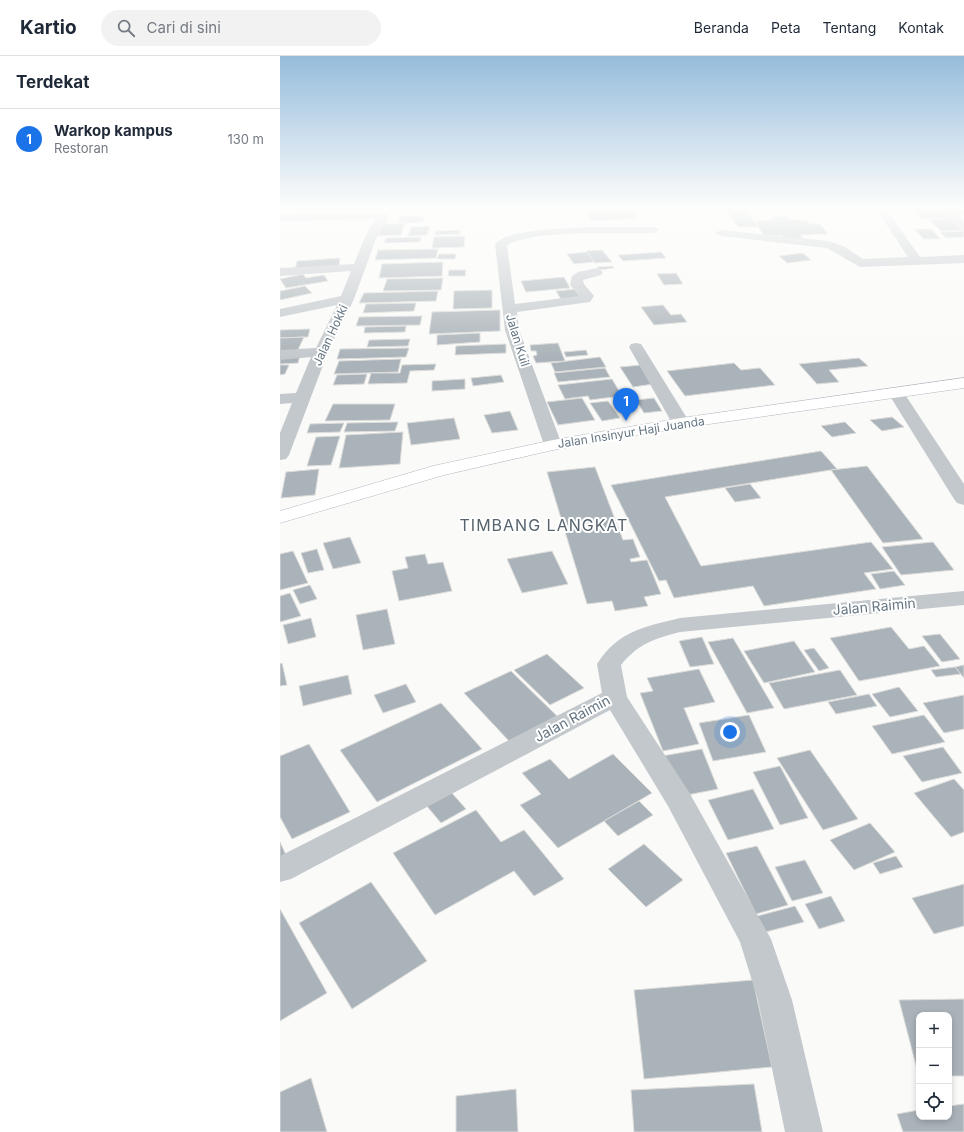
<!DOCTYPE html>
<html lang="id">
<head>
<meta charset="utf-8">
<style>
  body { margin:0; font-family:Inter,sans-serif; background:#f2f2f3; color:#1f2937 }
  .controls { position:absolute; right:12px; bottom:12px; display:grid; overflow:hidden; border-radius:8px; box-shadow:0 2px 6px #0003 }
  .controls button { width:36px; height:36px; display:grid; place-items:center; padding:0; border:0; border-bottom:1px solid #e0e1e3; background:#fff; color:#1f2937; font:20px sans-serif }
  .you { position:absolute; left:450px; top:676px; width:14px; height:14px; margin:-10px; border:3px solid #fff; border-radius:50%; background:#1a73e8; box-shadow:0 0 0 6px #1a73e833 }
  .badge { display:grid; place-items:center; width:26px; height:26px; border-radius:50%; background:#1a73e8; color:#fff; font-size:13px; font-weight:700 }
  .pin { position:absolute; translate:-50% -33px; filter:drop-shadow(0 1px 2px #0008) }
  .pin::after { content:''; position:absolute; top:21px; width:14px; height:12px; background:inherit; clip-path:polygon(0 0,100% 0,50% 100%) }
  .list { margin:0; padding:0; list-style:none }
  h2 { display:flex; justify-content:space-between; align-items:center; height:52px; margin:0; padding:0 16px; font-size:17px }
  h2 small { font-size:13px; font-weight:400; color:#747a83 }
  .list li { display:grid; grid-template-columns:26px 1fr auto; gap:12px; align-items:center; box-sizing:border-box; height:60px; padding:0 16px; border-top:1px solid #e0e1e3 }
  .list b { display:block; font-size:15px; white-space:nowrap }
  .list p { margin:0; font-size:13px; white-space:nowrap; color:#747a83 }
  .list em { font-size:13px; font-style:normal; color:#747a83 }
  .icon { flex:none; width:22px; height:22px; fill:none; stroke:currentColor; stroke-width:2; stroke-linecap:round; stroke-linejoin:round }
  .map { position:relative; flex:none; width:684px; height:1076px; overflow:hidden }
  header { display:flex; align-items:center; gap:24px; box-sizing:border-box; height:56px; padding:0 20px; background:#fff; border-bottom:1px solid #e0e1e3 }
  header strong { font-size:19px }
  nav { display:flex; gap:22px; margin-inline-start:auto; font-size:14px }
  .search { width:280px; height:36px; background:#f2f2f3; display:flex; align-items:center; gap:10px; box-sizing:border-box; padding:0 14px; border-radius:22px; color:#747a83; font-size:15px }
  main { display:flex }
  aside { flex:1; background:#fff }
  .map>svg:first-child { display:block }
  .building { fill:#aab3b9; stroke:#dcdcda }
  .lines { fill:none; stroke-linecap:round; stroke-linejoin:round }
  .secondary-casing { stroke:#b3babf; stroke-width:1 }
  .street { fill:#c3c8cc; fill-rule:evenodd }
  .secondary { fill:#fff; fill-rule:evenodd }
  .labels { text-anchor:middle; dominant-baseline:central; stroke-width:4; stroke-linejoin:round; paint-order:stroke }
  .far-street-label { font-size:12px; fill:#657683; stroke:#fff }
  .street-label { font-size:14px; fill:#657683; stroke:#fff }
  .quarter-label { font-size:16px; letter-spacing:1px; fill:#57646e; stroke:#fff }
</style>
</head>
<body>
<header>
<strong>Kartio</strong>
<div class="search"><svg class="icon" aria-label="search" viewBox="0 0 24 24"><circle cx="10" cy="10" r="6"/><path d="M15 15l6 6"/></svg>Cari di sini</div>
<nav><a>Beranda</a><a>Peta</a><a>Tentang</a><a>Kontak</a></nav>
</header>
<main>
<aside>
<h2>Terdekat<small></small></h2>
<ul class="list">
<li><span class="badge">1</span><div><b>Warkop kampus</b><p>Restoran</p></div><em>130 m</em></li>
</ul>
</aside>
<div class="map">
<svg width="684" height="1076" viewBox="0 0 684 1076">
  <rect width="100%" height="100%" fill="#fafaf8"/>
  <g class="building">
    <path d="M309,153H327L329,155L351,154L357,162L311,165L305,157L311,156Z"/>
    <path d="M446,153H466L478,171H458Z"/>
    <path d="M631,153H657L660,155H665L674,163H643Z"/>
    <path d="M664,153H684V159H671Z"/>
    <path d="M120,160H145L143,166L118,167Z"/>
    <path d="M506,160L509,164H526L530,168H540L548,178L520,179L524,185H505L502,179L484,180L475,165L494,164L491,161Z"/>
    <path d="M671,163L684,174L662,175L648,164Z"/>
    <path d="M125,167L121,179L98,180L103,168Z"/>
    <path d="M150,170L147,179L128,180L131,171Z"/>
    <path d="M635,173H652L660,183H643Z"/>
    <path d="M180,174V178L155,179V175Z"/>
    <path d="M684,175V181L666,182L660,176Z"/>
    <path d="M185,180L184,191L152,192L154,181Z"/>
    <path d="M141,181L140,186L104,187L106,182Z"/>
    <path d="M158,193L156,202L95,204L98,194Z"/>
    <path d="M322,194L332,206L315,207L306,195Z"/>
    <path d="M307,196L314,206L294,208L287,198Z"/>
    <path d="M381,196L386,202L343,205L338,199Z"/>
    <path d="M523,197L531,204L507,207L499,200Z"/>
    <path d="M159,198H176L175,203H157Z"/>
    <path d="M60,202L59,212L15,214L17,205Z"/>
    <path d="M163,206L162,220L99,222L102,208Z"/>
    <path d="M332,210L334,212L319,214L317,211Z"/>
    <path d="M169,214H186L185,220H168Z"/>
    <path d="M396,217L403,228L384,229L377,218Z"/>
    <path d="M23,218L26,222L44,219L48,225L6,232L0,223Z"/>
    <path d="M284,221L290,232L246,236L241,225Z"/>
    <path d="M163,222L161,234L103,235L107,223Z"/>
    <path d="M25,230L32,237L0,244V235Z"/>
    <path d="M295,233L301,243L282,245L276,235Z"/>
    <path d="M212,234V252L173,253L174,235Z"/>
    <path d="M158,235L156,245L79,247L84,237Z"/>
    <path d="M136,247L134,255L83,257L86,248Z"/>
    <path d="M383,249L391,259L401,258L407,266L374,269L361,251Z"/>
    <path d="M220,254V275L149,278L152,256Z"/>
    <path d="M142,260L140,269L76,270L79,261Z"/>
    <path d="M126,270L125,276L84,277L85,271Z"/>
    <path d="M30,273L28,281L0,282V274Z"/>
    <path d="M200,277V286L157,289V279Z"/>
    <path d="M24,281L17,296L0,298V282Z"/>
    <path d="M130,283L128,290L87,291L89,284Z"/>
    <path d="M278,287L285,305L256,307L253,300L257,299L256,295H251L250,289Z"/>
    <path d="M226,288V297L175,299L176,290Z"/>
    <path d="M129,292L126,301L57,303L60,293Z"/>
    <path d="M306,294L308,299L286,301L284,296Z"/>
    <path d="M20,299L18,307L0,308V301Z"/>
    <path d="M320,301L326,311L275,316L271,307Z"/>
    <path d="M579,302L588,310L549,314L559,326L537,328L519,308Z"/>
    <path d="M121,303L118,316L54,318L59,305Z"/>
    <path d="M454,307L461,314L480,312L495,329L405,340L387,315Z"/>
    <path d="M156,308L154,314L130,315L127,327L88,328L91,317H120L122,309Z"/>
    <path d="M0,309H9L5,318L0,319Z"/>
    <path d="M361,309L374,328L353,331L340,311Z"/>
    <path d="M325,312L330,321L278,326L274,317Z"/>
    <path d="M87,318L84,328L53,329L57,319Z"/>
    <path d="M221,319L224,326L193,330L191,322Z"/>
    <path d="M185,323V333L152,335V325Z"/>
    <path d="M332,323L342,340L310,344L308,340L285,343L278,329Z"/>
    <path d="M302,342L315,364L278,369L267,346Z"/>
    <path d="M374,342L382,355L364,357L356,344Z"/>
    <path d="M328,345L340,362L322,365L310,347Z"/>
    <path d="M53,348H115L110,364L45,365Z"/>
    <path d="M230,355L238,374L212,377L204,359Z"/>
    <path d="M612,361L624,371L602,375L590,364Z"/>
    <path d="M174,362L180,383L131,389L127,367Z"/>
    <path d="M118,366L115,375L64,376L67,367Z"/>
    <path d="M565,366L576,377L552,381L541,370Z"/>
    <path d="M64,367L60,376L27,377L30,368Z"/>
    <path d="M123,376L120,408L59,412L66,379Z"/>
    <path d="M60,380L51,409L27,410L36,381Z"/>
    <path d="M541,395L557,413L385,441L421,510L591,486L613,513L584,517L596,533L484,550L473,530L394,542L386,524L379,525L331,429Z"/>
    <path d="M587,410L643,483L603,487L551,414Z"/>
    <path d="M315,411L343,484L353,483L360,501L350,503L351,506L367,504L381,538L364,541L368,550L335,555L332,545L307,548L267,416Z"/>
    <path d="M39,413L35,439L1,442L6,416Z"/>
    <path d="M470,428L481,442L455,446L445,432Z"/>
    <path d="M70,481L81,507L53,513L43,487Z"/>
    <path d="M653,486L674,514L621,519L602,491Z"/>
    <path d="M37,493L44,514L28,517L21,497Z"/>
    <path d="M13,495L28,527L0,534V498Z"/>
    <path d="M272,495L288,528L242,537L227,503Z"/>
    <path d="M145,498L148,508L163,506L172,535L119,545L112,515L128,512L125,501Z"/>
    <path d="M614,515L625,529L600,533L591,518Z"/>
    <path d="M30,529L37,543L20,548L13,534Z"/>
    <path d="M10,537L21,560L0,566V540Z"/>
    <path d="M107,553L115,588L83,594L76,559Z"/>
    <path d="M31,562L36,581L8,588L3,569Z"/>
    <path d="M611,571L629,593L644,590L660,610L579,625L550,582Z"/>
    <path d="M660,578L680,603L662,606L642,580Z"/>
    <path d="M422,581L434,608L410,611L399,585Z"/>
    <path d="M453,582L494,652L467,657L428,586Z"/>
    <path d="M514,585L535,616L484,627L464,595Z"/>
    <path d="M534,592L549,612L539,615L524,594Z"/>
    <path d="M267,598L304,632L270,649L234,614Z"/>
    <path d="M2,607L7,629L0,630V608Z"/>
    <path d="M684,609V622L675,611Z"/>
    <path d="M675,611L681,618L656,621L651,614Z"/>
    <path d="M419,613L435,646L404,652L419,688L383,695L360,637L373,635L367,622Z"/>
    <path d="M560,614L577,639L504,653L489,627Z"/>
    <path d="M231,615L277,660L229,685L184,637Z"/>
    <path d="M68,619L72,638L23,650L19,630Z"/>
    <path d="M126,628L136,646L103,657L94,639Z"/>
    <path d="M619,631L638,655L610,661L592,638Z"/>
    <path d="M589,638L597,650L556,658L548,646Z"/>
    <path d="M684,639V673L664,677L643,647Z"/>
    <path d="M161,647L202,693L97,746L60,694Z"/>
    <path d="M469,659L486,696L433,705L419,667Z"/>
    <path d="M644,659L665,686L612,698L592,670Z"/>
    <path d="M29,688L70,756L12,783L0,761V700Z"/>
    <path d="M663,691L682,717L642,726L623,700Z"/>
    <path d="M422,693L438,733L397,741L382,700Z"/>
    <path d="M530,694L578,763L543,774L497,702Z"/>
    <path d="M333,698L372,737L278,792L240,749L261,738L242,717L270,703L289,723Z"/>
    <path d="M500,710L528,762L500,769L473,716Z"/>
    <path d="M674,723L684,734V776L671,781L634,737Z"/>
    <path d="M473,733L494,773L448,784L428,744Z"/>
    <path d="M171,736L186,753L161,767L146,749Z"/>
    <path d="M359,745L373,759L338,780L324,765Z"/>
    <path d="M196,754L221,786L244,774L284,823L254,840L234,815L155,859L113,797Z"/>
    <path d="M590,767L615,796L574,814L550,784Z"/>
    <path d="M0,786L6,799L0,802Z"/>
    <path d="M364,788L403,824L366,851L328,813Z"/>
    <path d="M477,790L508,849L476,858L446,797Z"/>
    <path d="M616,800L623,811L600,818L593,807Z"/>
    <path d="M525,804L543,837L512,845L495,811Z"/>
    <path d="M91,826L147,905L72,953L19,867Z"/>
    <path d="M684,828V870L654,878L632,842Z"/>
    <path d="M551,840L565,865L539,873L525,848Z"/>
    <path d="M515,850L524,866L478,878L470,862Z"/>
    <path d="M0,853L47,937L0,965Z"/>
    <path d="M473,924L492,1011L364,1023L354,934Z"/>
    <path d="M684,943V1020H669V959H639V1021L619,944Z"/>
    <path d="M31,1022L47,1076H0V1036Z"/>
    <path d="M474,1028L482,1076H354L351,1034Z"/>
    <path d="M236,1033L238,1076H176V1040Z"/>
    <path d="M684,1048V1076H623L617,1058L639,1054V1061H669V1050Z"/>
  </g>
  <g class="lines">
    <defs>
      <path id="secondary" d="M684,322V332L401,372L273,394L164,419L0,467V455L153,410L273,384L401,362Z"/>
    </defs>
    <use href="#secondary" class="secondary-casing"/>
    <g class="street">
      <path d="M596,153H606L640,201L684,199V207L580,211L547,192L441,180L435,177L441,174L549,185L565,191L583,203L628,201Z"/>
      <path d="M103,157L109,160L96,183L74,243L48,296L9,399L6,403L0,404V377L12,347L0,348V338L16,337L31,301L0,304V294L36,292L57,249L0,261V253L61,240L71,215L0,220V212L74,208L84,183L95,163L0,165V159Z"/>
      <path d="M674,157L678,158L684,165V175L680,174L668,160Z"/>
      <path d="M318,171H374L380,174L374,177C337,178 257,173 227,189L235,248L299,240L290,229L292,220L298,216L317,212L323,216L321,219L303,224L304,228L314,240L310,246L237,256L239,274L282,389L279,393L273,394L267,393L264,389L225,274L215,188C227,172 297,172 318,171Z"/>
      <path d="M356,287L361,288L363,291L410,367L407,371L401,372L395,371L392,367L349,291L351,288Z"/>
      <path d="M616,332L622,334L684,428V449L677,447L674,443L608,337L610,334Z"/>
      <path d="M684,535V549L400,576C374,583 359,587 341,609L347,641L409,736L491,883L512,944L543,1076H505L478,944L460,886L388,750L330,654L11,823L0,826V800L322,637L317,608C338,575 364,571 400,562Z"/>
    </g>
    <use href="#secondary" class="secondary"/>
  </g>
  <linearGradient id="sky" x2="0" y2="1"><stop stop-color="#96bcdc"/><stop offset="0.5" stop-color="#fdfdfc"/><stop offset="1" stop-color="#fdfdfc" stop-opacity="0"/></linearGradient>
  <rect width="684" height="303" fill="url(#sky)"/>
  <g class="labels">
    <g class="far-street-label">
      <text transform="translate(50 279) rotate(-65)">Jalan Hokki</text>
      <text transform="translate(238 284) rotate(73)">Jalan Kuil</text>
      <text transform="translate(351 376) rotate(-9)">Jalan Insinyur Haji Juanda</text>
    </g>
    <g class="street-label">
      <text transform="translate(594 550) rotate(-5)">Jalan Raimin</text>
      <text transform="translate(292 662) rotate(-28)">Jalan Raimin</text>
    </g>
    <g class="quarter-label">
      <text x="264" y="469">TIMBANG LANGKAT</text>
    </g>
  </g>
</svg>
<div class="controls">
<button>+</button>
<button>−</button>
<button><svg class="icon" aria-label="locate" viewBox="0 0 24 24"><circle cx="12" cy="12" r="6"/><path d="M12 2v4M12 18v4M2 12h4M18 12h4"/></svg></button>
</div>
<div class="you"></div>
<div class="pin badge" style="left:346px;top:365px">1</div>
</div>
</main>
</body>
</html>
